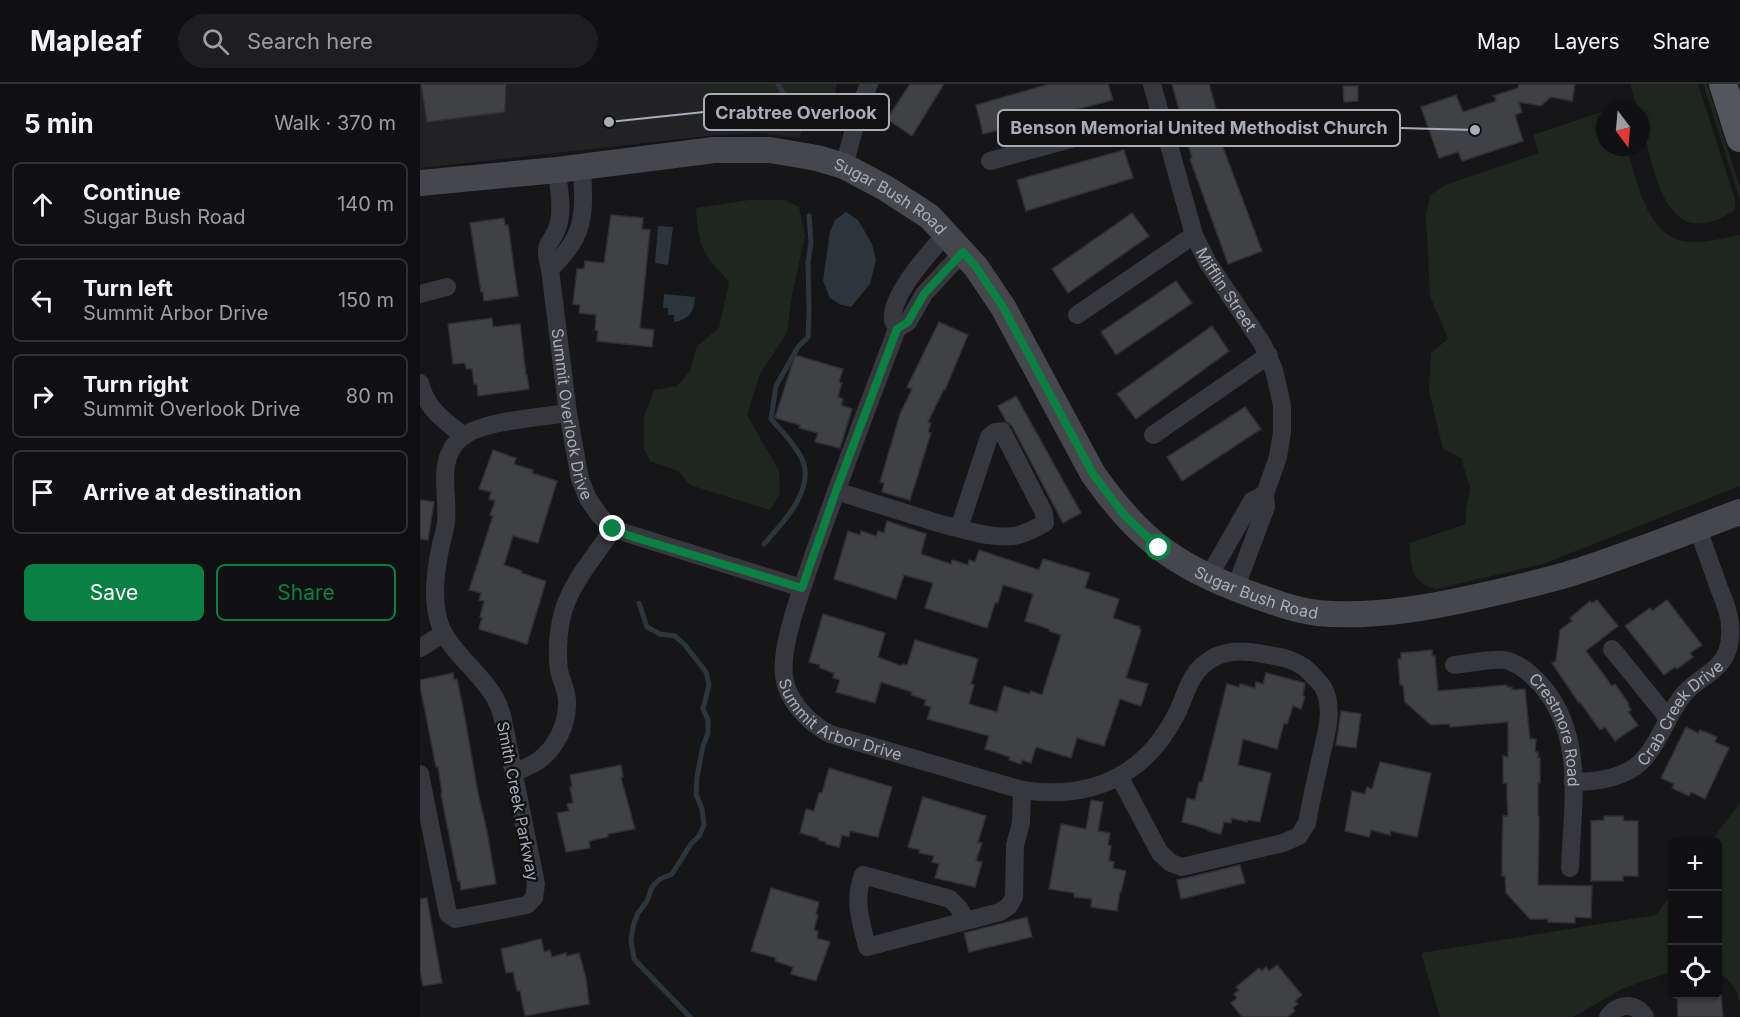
<!DOCTYPE html>
<html lang="en">
<head>
<meta charset="utf-8">
<style>
  body { margin:0; font-family:Inter,sans-serif; background:#1e1e20; color:#f1f3f6 }
  .controls { position:absolute; right:18px; bottom:18px; display:grid; overflow:hidden; border-radius:9px; box-shadow:0 2px 4px #0004 }
  .controls button { width:54px; height:54px; display:grid; place-items:center; padding:0; border:0; border-bottom:2px solid #303032; background:#101012; color:#f1f3f6; font:30px sans-serif }
  .compass { position:absolute; left:1176px; top:18px; width:54px; height:54px; border-radius:50%; background:#101012; box-shadow:0 2px 4px #0004; rotate:164deg }
  .stop { position:absolute; width:18px; height:18px; margin:-14px; border:4px solid #0b8043; border-radius:50%; background:#fff }
  .stop.end { background:#0b8043; border-color:#fff; box-shadow:0 2px 6px #0008 }
  .list { margin:0; padding:0; list-style:none }
  h2 { display:flex; justify-content:space-between; align-items:center; height:78px; margin:0; padding:0 24px; font-size:26px }
  h2 small { font-size:20px; font-weight:400; color:#9c9d9f }
  .list li { display:grid; grid-template-columns:39px 1fr auto; gap:18px; align-items:center; box-sizing:border-box; height:84px; margin:0 12px 12px; padding:0 12px; border:2px solid #303032; border-radius:9px }
  .list b { display:block; font-size:22px; white-space:nowrap }
  .list p { margin:0; font-size:20px; white-space:nowrap; color:#9c9d9f }
  .list em { font-size:20px; font-style:normal; color:#9c9d9f }
  .actions { display:flex; gap:12px; padding:18px 24px }
  .actions a { flex:1; padding:14px 0; border:2px solid #0b8043; border-radius:9px; text-align:center; font-size:21px; color:#0b8043 }
  .actions .main { background:#0b8043; color:#fff }
  .icon { flex:none; width:33px; height:33px; fill:none; stroke:currentColor; stroke-width:2; stroke-linecap:round; stroke-linejoin:round }
  .map { position:relative; flex:none; width:1320px; height:933px; overflow:hidden }
  header { display:flex; align-items:center; gap:36px; box-sizing:border-box; height:84px; padding:0 30px; background:#101012; border-bottom:2px solid #303032 }
  header strong { font-size:28px }
  nav { display:flex; gap:33px; margin-inline-start:auto; font-size:21px }
  .search { width:420px; height:54px; background:#1e1e20; display:flex; align-items:center; gap:15px; box-sizing:border-box; padding:0 21px; border-radius:33px; color:#9c9d9f; font-size:22px }
  main { display:flex }
  aside { flex:1; background:#101012 }
  .map>svg:first-child { display:block }
  .built { fill:#222225 }
  .green { fill:#1e261f }
  .water { fill:#2c353c }
  .lines { fill:none; stroke-linecap:round; stroke-linejoin:round }
  .stream { stroke:#2c353c; stroke-width:5 }
  .building { fill:#404145; stroke:#303034; stroke-width:1.5 }
  .street { stroke:#37383d; stroke-width:18 }
  .secondary { stroke:#45474d; stroke-width:26 }
  .primary { stroke:#53555c; stroke-width:28 }
  .route { stroke:#0b8043; stroke-width:8 }
  .labels { text-anchor:middle; dominant-baseline:central; stroke-width:5; stroke-linejoin:round; paint-order:stroke }
  .street-label { font-size:16px; fill:#a8adb8; stroke:#111113 }
  .leader { fill:none; stroke:#a8adb8; stroke-width:2 }
  .callout-dot { fill:#a8adb8; stroke:#111113; stroke-width:2 }
  .callout { fill:#111113; stroke:#a8adb8; stroke-width:2 }
  .callout-label { font-size:18px; text-anchor:middle; font-weight:bold; fill:#a8adb8 }
</style>
</head>
<body>
<header>
<strong>Mapleaf</strong>
<div class="search"><svg class="icon" aria-label="search" viewBox="0 0 24 24"><circle cx="10" cy="10" r="6"/><path d="M15 15l6 6"/></svg>Search here</div>
<nav><a>Map</a><a>Layers</a><a>Share</a></nav>
</header>
<main>
<aside>
<h2>5 min<small>Walk · 370 m</small></h2>
<ul class="list">
<li><svg class="icon" aria-label="ahead" viewBox="0 0 24 24"><path d="M12 20V5M6 11l6-6 6 6"/></svg><div><b>Continue</b><p>Sugar Bush Road</p></div><em>140 m</em></li>
<li><svg class="icon" aria-label="left" viewBox="0 0 24 24"><path d="M17 20v-9H6M10 6l-5 5 5 5"/></svg><div><b>Turn left</b><p>Summit Arbor Drive</p></div><em>150 m</em></li>
<li><svg class="icon" aria-label="right" viewBox="0 0 24 24"><path d="M7 20v-9h11M14 6l5 5-5 5"/></svg><div><b>Turn right</b><p>Summit Overlook Drive</p></div><em>80 m</em></li>
<li><svg class="icon" aria-label="arrive" viewBox="0 0 24 24"><path d="M6 21V4h12l-3 4 3 4H6"/></svg><div><b>Arrive at destination</b></div></li>
</ul>
<div class="actions"><a class="main">Save</a><a>Share</a></div>
</aside>
<div class="map">
<svg width="1320" height="933" viewBox="0 0 1320 933">
  <rect width="100%" height="100%" fill="#161618"/>
  <path class="built" d="M0,0H358L382,45L380,54L339,49L296,51L0,84Z"/>
  <g class="green">
    <path d="M286,0H417L407,43L393,38L278,37L277,28L289,13Z"/>
    <path d="M1210,0H1278L1315,115V126C1244,173 1235,86 1221,38V27H1218Z"/>
    <path d="M1283,0H1287L1320,104V115Z"/>
    <path d="M1196,23L1197,27H1185V63H1207C1216,95 1227,155 1269,158C1286,159 1304,154 1320,151V402L1123,480L1016,505C990,498 992,482 989,459L1046,440V426L1050,404L1041,374L1023,365L1009,307L1011,269L1028,255L1010,212L1006,132L1010,111L1025,101L1119,69L1113,51Z"/>
    <path d="M329,116H365L379,123L385,152L372,211L367,249L340,290L327,331L359,387L360,410L350,426L270,401L258,387L230,377L224,364V333L234,306L257,302L270,287L277,262L299,244L309,198C301,188 290,179 284,167C278,154 277,138 276,124Z"/>
    <path d="M1320,719V919C1316,905 1312,895 1298,890V758L1291,757Z"/>
    <path d="M1252,809V888L1226,896L1200,906L1153,933H1020L1001,869L1236,831Z"/>
  </g>
  <g class="water">
    <path d="M426,128L438,136L452,160L456,176L450,200L431,223L421,221L410,214L403,197L410,148L415,136Z"/>
    <path d="M238,142L253,143L248,181L235,179Z"/>
    <path d="M244,210L275,213C274,228 269,235 254,238V231H248V224H243Z"/>
  </g>
  <g class="lines">
    <g class="stream">
      <path d="M358,0L376,31"/>
      <path d="M344,460C362,440 396,405 382,375C377,363 360,345 351,335L356,302L378,263L388,253L389,227L388,178L391,159L389,132"/>
      <path d="M219,519L227,543L240,550L255,552L265,561L286,588L289,601L283,625L288,636V649L283,662L277,693L276,710L282,725L284,741L279,752L271,760L252,790L240,795L232,803L227,817L218,829L213,842L211,857L214,875L270,933"/>
    </g>
  </g>
  <g class="building">
    <path d="M1,0H86L85,28L7,38Z"/>
    <path d="M490,0H524L492,52L467,35Z"/>
    <path d="M629,0H688L693,16L563,50L556,21Z"/>
    <path d="M752,0H789L801,43L796,45L842,167L808,180L770,75L772,74Z"/>
    <path d="M1099,0H1155L1152,17L1131,13L1121,22L1099,18L1102,28L1095,31L1103,57L1042,77L1038,68L1019,74L1001,23L1036,11L1043,28L1076,17L1075,13L1073,12L1098,4Z"/>
    <path d="M923,2H938V17L924,18Z"/>
    <path d="M704,66L713,94L606,127L597,96Z"/>
    <path d="M712,129L729,152L648,209L632,185Z"/>
    <path d="M191,131L223,134L222,145L230,146L220,244L234,246L232,263L177,257L178,247L175,246L176,231L159,229L160,221L153,220L157,185H164L165,177L184,179Z"/>
    <path d="M84,134L85,141H88L98,212L64,217L63,208H61L50,139Z"/>
    <path d="M756,197L772,219L696,271L681,248Z"/>
    <path d="M72,234L73,243L100,240L106,291H107L109,305L58,312L57,300H54L52,285H46L45,279L33,280L28,240Z"/>
    <path d="M519,238L548,251L525,306L524,305L508,338L511,339L508,348L511,349L490,416L462,408L464,399L460,398L480,330L492,305L487,303Z"/>
    <path d="M792,242L809,267L716,335L697,310Z"/>
    <path d="M375,271L423,285L419,298L422,299L418,313L423,315L421,321L432,325L420,364L395,358L398,349L379,344L380,341L355,334Z"/>
    <path d="M596,312L661,429L643,439L592,342L586,337L578,322Z"/>
    <path d="M825,323L841,345L762,397L747,373Z"/>
    <path d="M73,366L96,374L94,380L113,386L112,389L137,397L118,459L93,452L84,481L102,487L101,489L126,497L107,560L59,545L62,534L60,533L64,517L59,516L61,509L49,506L73,432L70,431L75,417L69,415L71,408L59,405Z"/>
    <path d="M0,416L14,418L8,456L0,455Z"/>
    <path d="M467,437L506,450L501,470L531,480L532,476L548,481L549,476L555,478L559,466L619,486L623,475L670,489L665,504L699,515L693,534L720,543L719,545L721,546L706,594L728,600L721,622L700,615L684,662L657,654L651,674L616,663L611,679L602,676L601,680L589,676L590,673L565,665L569,652L507,635L511,623L504,621L506,616L491,611L492,608L461,598L455,619L416,608L420,596L413,594L414,589L400,584V581L389,578L403,530L465,549L458,573L481,582L482,580L487,581L495,556L558,575L551,600L554,601L549,620L577,628L584,602L609,610L611,607L622,611L641,551L629,547V545L605,537L613,510L583,501L578,519H575L567,544L505,524L513,499L484,491L476,515L414,495L428,447L440,451L441,447L456,452L458,447L464,449Z"/>
    <path d="M1177,516L1198,542L1166,567L1192,602L1195,600L1209,620L1208,621L1211,626L1208,628L1218,641L1195,657L1185,643L1180,646L1160,618L1159,619L1132,579L1136,577L1140,546L1152,537L1150,534L1170,517L1172,519Z"/>
    <path d="M1247,516L1282,561L1270,569L1273,573L1257,585L1255,583L1244,591L1205,542L1230,524L1232,527Z"/>
    <path d="M1012,566V572H1015L1018,607L1087,601V603H1092V606L1105,605L1110,655H1116L1115,668H1118V674H1120V699H1118V732H1119L1118,801L1172,802L1171,834L1155,833V839L1128,838V835H1110L1086,809L1085,792H1082V771L1083,732H1088L1087,715V699H1083V672L1088,673V638L1030,643V640L1011,641L985,618L983,601H980L978,575H981V569Z"/>
    <path d="M33,589L34,596L37,595L45,634L58,709L67,747L76,800L41,806L40,797H38L21,710L22,709L18,683H16L0,602V596Z"/>
    <path d="M846,589L885,599L883,611L885,613L881,625L873,622L867,640L864,639L857,665L823,655L818,681L851,689L840,738L828,736L827,738L812,734L811,739L804,738L801,750L788,747L789,746L780,743L762,738L767,714L775,716L779,698H782L807,600L819,603L820,600L835,604L836,598L843,600Z"/>
    <path d="M921,627L941,630L936,664L916,661Z"/>
    <path d="M1266,643L1278,649L1280,646L1297,653L1295,658L1309,664L1285,715L1271,708L1269,712L1252,704L1254,700L1241,694Z"/>
    <path d="M960,678L1011,689L997,753L971,747L970,751L951,746L949,753L925,747L932,707L945,710L947,703L952,705Z"/>
    <path d="M201,681L203,693L201,694L215,745L188,750V753L169,757L170,764L146,768L137,729L149,727L147,720L153,719L150,703H152L150,691Z"/>
    <path d="M409,684L472,703L458,753L430,747L429,753L422,751L419,763L406,760V758L398,756V754L380,749L386,725L394,727L399,709H402Z"/>
    <path d="M503,713L566,732L558,758L562,759L556,777L562,778L555,803L515,794L519,780L512,778L514,772L499,769L500,766L488,763Z"/>
    <path d="M671,716L683,718L678,747L690,749L688,761L691,762L689,777L694,778L693,784L706,787L701,808H700L697,827L671,823L672,815L654,813V809L629,805L641,740L666,745Z"/>
    <path d="M1184,732H1203L1204,737H1218V792H1203V797H1171V737L1184,736Z"/>
    <path d="M820,781L825,799L761,815L757,796Z"/>
    <path d="M351,804L399,818L396,830L398,831L394,846L398,847L397,854L410,858L396,897L371,890L373,883L355,877L356,874L331,867Z"/>
    <path d="M7,814L22,899L3,902L0,887V815Z"/>
    <path d="M607,833L612,853L549,868L544,849Z"/>
    <path d="M121,855L124,868L130,866L132,873L146,869L147,872L159,869L166,894L169,920L105,932L100,907H97L93,888L86,889L81,865Z"/>
    <path d="M857,881L882,911L875,917L878,920L873,924L875,927L867,933H822L811,919L817,914L814,910L819,906L816,903L839,884L842,887L846,883L849,887Z"/>
    <path d="M1257,910H1301L1303,933H1258Z"/>
  </g>
  <g class="lines">
    <g class="street">
      <path id="s1" d="M732,0L774,151L788,179L842,259L854,286L862,321V348L858,373L845,410L846,423L815,505"/>
      <path d="M570,77L740,31"/>
      <path d="M424,82L440,23L449,0"/>
      <path id="s2" d="M137,86C138,102 143,121 139,138C134,162 121,154 130,185L148,329L160,395L168,415L180,432L193,445L382,504"/>
      <path id="s3" d="M543,168L504,210L488,238L477,245C448,321 420,396 393,472C383,503 360,560 364,592C367,617 389,639 410,650L602,706C670,716 723,693 755,633C765,615 767,595 783,581C802,564 825,566 848,571C855,572 863,573 870,576C879,579 889,586 895,594C898,597 902,601 904,605C914,625 906,651 901,672C896,695 891,717 887,739L879,752L863,759L762,783L751,779L740,769L699,692"/>
      <path d="M130,185C167,151 164,129 162,82"/>
      <path d="M0,210L27,203"/>
      <path d="M657,231L774,151"/>
      <path d="M477,245C476,242 474,239 473,236C470,211 510,168 526,150"/>
      <path d="M0,299C6,324 24,337 44,352"/>
      <path d="M733,351L849,271"/>
      <path d="M416,407L521,440C544,445 570,455 594,452C604,451 616,444 625,439L624,429L582,347L575,348L569,353L539,444"/>
      <path d="M788,494L832,417L845,410"/>
      <path d="M0,564L24,549"/>
      <path d="M1192,565L1248,634"/>
      <path id="s4" d="M1034,581C1046,580 1073,574 1084,576C1100,579 1112,591 1122,602C1166,653 1152,723 1150,784"/>
      <path d="M93,689C101,685 111,682 118,677C136,664 148,640 147,617C147,607 141,596 139,586C137,570 138,552 141,536C148,501 174,474 193,445"/>
      <path d="M0,690L28,830L35,835L107,821L114,814L116,800L82,631C80,626 78,619 75,614C61,589 35,572 22,546C11,521 15,491 20,465C22,456 25,447 26,438C29,409 15,375 42,353C62,337 122,333 148,329"/>
      <path id="s5" d="M1153,698C1174,698 1197,695 1215,683C1237,667 1246,632 1263,611C1274,597 1294,590 1304,574C1309,566 1311,553 1310,543C1310,530 1304,516 1299,504C1292,484 1285,464 1277,443"/>
      <path d="M546,837L539,824L530,815L443,791C433,817 441,837 447,863L580,828L589,822L594,813L595,761L601,739L602,706"/>
      <path d="M1188,933C1198,919 1215,918 1225,933"/>
    </g>
    <path class="secondary" id="s6" d="M0,99L137,86L294,66H350L397,74L424,82L467,105L510,133L556,183L583,223L673,390C718,454 754,482 828,509C850,517 874,526 898,529C947,534 1008,524 1056,513C1087,506 1118,499 1149,490C1206,472 1263,449 1320,428"/>
    <path class="primary" d="M1303,0L1320,54"/>
  </g>
  <g class="lines">
    <path class="route" d="M193,445L210,452L382,504L416,407L477,245L488,238L504,210L543,168L556,183L583,223L673,390L704,431L739,464"/>
  </g>
  <g class="labels">
    <g class="street-label">
      <text stroke="none"><textPath href="#s6" startOffset="483">Sugar Bush Road</textPath></text>
      <text stroke="none"><textPath href="#s1" startOffset="220">Mifflin Street</textPath></text>
      <text stroke="none"><textPath href="#s2" startOffset="249">Summit Overlook Drive</textPath></text>
      <text stroke="none"><textPath href="#s6" startOffset="1041">Sugar Bush Road</textPath></text>
      <text stroke="none"><textPath href="#s5" startOffset="136">Crab Creek Drive</textPath></text>
      <text stroke="none"><textPath href="#s3" startOffset="546">Summit Arbor Drive</textPath></text>
      <text stroke="none"><textPath href="#s4" startOffset="144">Crestmore Road</textPath></text>
      <text transform="translate(98 717) rotate(79)">Smith Creek Parkway</text>
    </g>
  </g>
  <path class="leader" d="M189 38L284 28M1055 46L980 44"/>
  <g class="callout-dot">
    <circle cx="189" cy="38" r="6"/>
    <circle cx="1055" cy="46" r="6"/>
  </g>
  <g class="callout">
    <rect x="284" y="10" width="185" height="36" rx="6"/>
    <rect x="578" y="26" width="402" height="36" rx="6"/>
  </g>
  <g class="callout-label">
    <text x="376" y="35">Crabtree Overlook</text>
    <text x="779" y="50">Benson Memorial United Methodist Church</text>
  </g>
</svg>
<div class="controls">
<button>+</button>
<button>−</button>
<button><svg class="icon" aria-label="locate" viewBox="0 0 24 24"><circle cx="12" cy="12" r="6"/><path d="M12 2v4M12 18v4M2 12h4M18 12h4"/></svg></button>
</div>
<svg class="compass" viewBox="-18 -18 36 36"><path d="M0-13l5 13h-10z" fill="#e53935"/><path d="M0 13l5-13h-10z" fill="#9c9d9f"/></svg>
<div class="stop" style="left:739px;top:464px"></div>
<div class="stop end" style="left:193px;top:445px"></div>
</div>
</main>
</body>
</html>
